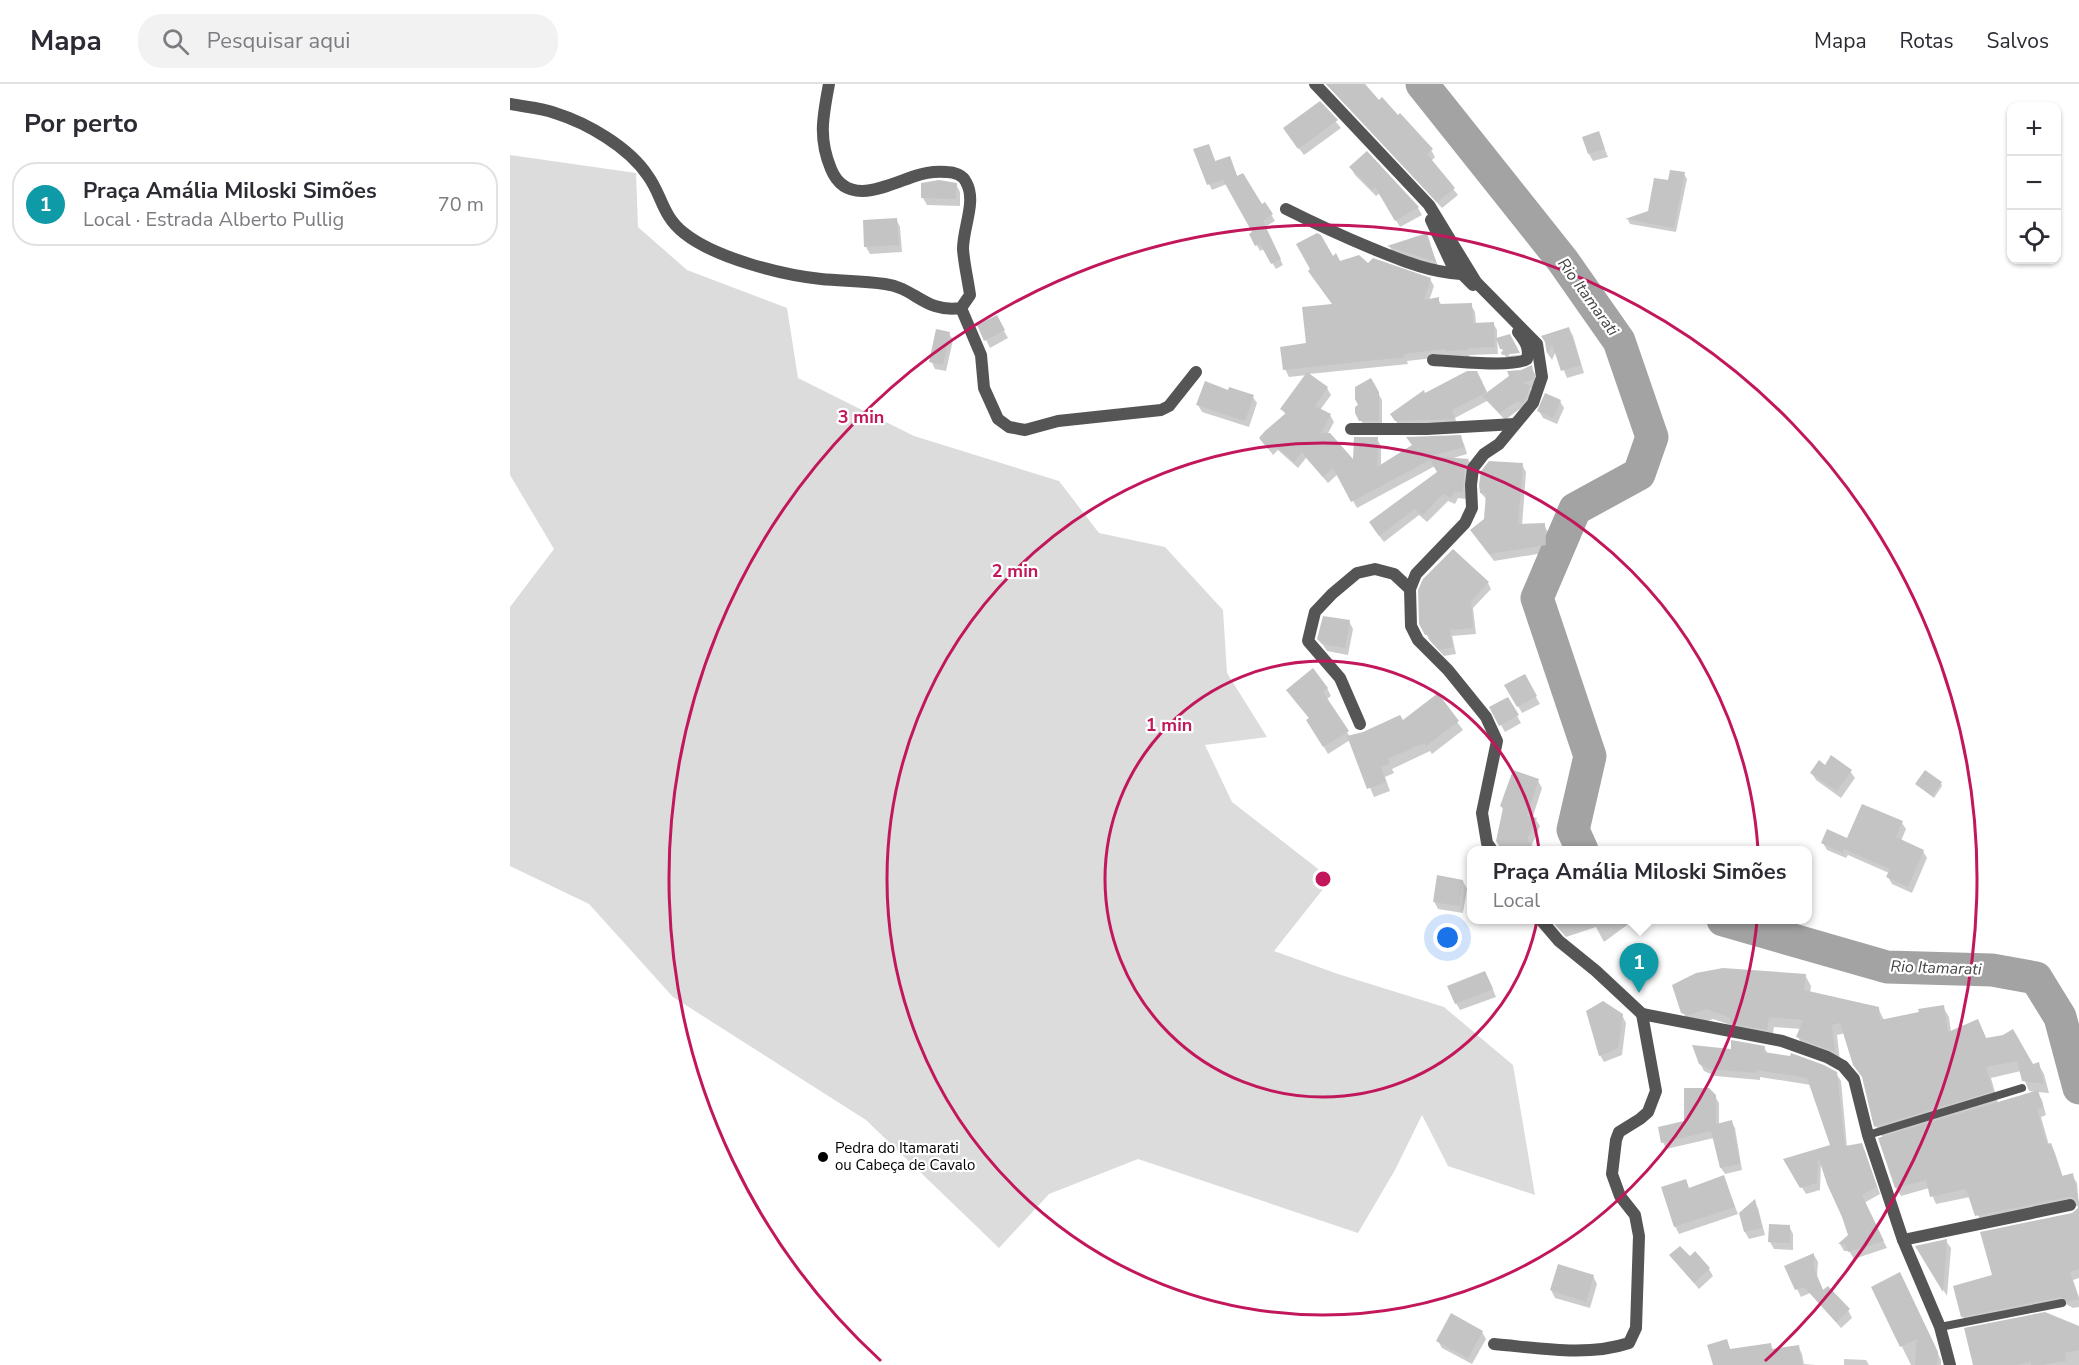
<!DOCTYPE html>
<html lang="pt">
<head>
<meta charset="utf-8">
<style>
  body { margin:0; font-family:"Nunito Sans",sans-serif; background:#f2f2f3; color:#2b2b33 }
  .controls { position:absolute; right:18px; top:18px; display:grid; overflow:hidden; border-radius:12px; box-shadow:0 2px 4px #0004 }
  .controls button { width:54px; height:54px; display:grid; place-items:center; padding:0; border:0; border-bottom:2px solid #e1e1e2; background:#fff; color:#2b2b33; font:30px sans-serif }
  .you { position:absolute; left:938px; top:854px; width:21px; height:21px; margin:-15px; border:4px solid #fff; border-radius:50%; background:#1a73e8; box-shadow:0 0 0 9px #1a73e833 }
  .badge { display:grid; place-items:center; width:39px; height:39px; border-radius:50%; background:#000; color:#fff; font-size:20px; font-weight:700 }
  .pin { position:absolute; translate:-50% -50px; filter:drop-shadow(0 2px 3px #0008) }
  .pin::after { content:''; position:absolute; top:32px; width:21px; height:18px; background:inherit; clip-path:polygon(0 0,100% 0,50% 100%) }
  .popup { position:absolute; left:957px; top:762px; width:345px; height:78px; box-sizing:border-box; display:grid; place-content:center; border-radius:12px; background:#fff; filter:drop-shadow(0 2px 4px #0005); font-size:20px; white-space:nowrap; color:#7c7c81 }
  .popup b { font-size:22px; color:#2b2b33 }
  .popup::after { content:''; position:absolute; left:50%; top:100%; margin-left:-12px; border:12px solid transparent; border-top-color:#fff }
  .list { margin:0; padding:0; list-style:none }
  h2 { display:flex; justify-content:space-between; align-items:center; height:78px; margin:0; padding:0 24px; font-size:26px }
  h2 small { font-size:20px; font-weight:400; color:#7c7c81 }
  .list li { display:grid; grid-template-columns:39px 1fr auto; gap:18px; align-items:center; box-sizing:border-box; height:84px; margin:0 12px 12px; padding:0 12px; border:2px solid #e1e1e2; border-radius:24px }
  .list b { display:block; font-size:22px; white-space:nowrap }
  .list p { margin:0; font-size:20px; white-space:nowrap; color:#7c7c81 }
  .list em { font-size:20px; font-style:normal; color:#7c7c81 }
  .icon { flex:none; width:33px; height:33px; fill:none; stroke:currentColor; stroke-width:2; stroke-linecap:round; stroke-linejoin:round }
  .map { position:relative; flex:none; width:1569px; height:1281px; overflow:hidden }
  header { display:flex; align-items:center; gap:36px; box-sizing:border-box; height:84px; padding:0 30px; background:#fff; border-bottom:2px solid #e1e1e2 }
  header strong { font-size:28px }
  nav { display:flex; gap:33px; margin-inline-start:auto; font-size:21px }
  .search { width:420px; height:54px; background:#f2f2f3; display:flex; align-items:center; gap:15px; box-sizing:border-box; padding:0 21px; border-radius:24px; color:#7c7c81; font-size:22px }
  main { display:flex }
  aside { flex:1; background:#fff }
  .map>svg:first-child { display:block }
  .green { fill:#dcdcdc }
  .shadow { fill:#0003; fill-rule:evenodd }
  .lines { fill:none; stroke-linecap:round; stroke-linejoin:round }
  .river { stroke:#a3a3a3; stroke-width:33 }
  .building { fill:#c4c4c4 }
  .service { stroke:#555; stroke-width:8 }
  .minor { stroke:#555; stroke-width:12 }
  .ring { fill:none; stroke:#c2185b; stroke-width:3 }
  .poi-dot { fill:#000; stroke:#fff; stroke-width:2 }
  .labels { text-anchor:middle; dominant-baseline:central; stroke-width:4.5; stroke-linejoin:round; paint-order:stroke }
  .poi-label { font-size:15px; fill:#000; stroke:#fff; text-anchor:start }
  .water-label { font-size:16px; font-style:italic; fill:#444; stroke:#fff }
  .centre { fill:#c2185b; stroke:#fff; stroke-width:3 }
  .ring-label { font-size:18px; text-anchor:middle; font-weight:bold; fill:#c2185b; stroke:#fff; stroke-width:4.5; stroke-linejoin:round; paint-order:stroke }
</style>
</head>
<body>
<header>
<strong>Mapa</strong>
<div class="search"><svg class="icon" aria-label="search" viewBox="0 0 24 24"><circle cx="10" cy="10" r="6"/><path d="M15 15l6 6"/></svg>Pesquisar aqui</div>
<nav><a>Mapa</a><a>Rotas</a><a>Salvos</a></nav>
</header>
<main>
<aside>
<h2>Por perto<small></small></h2>
<ul class="list">
<li><span class="badge" style="background:#0f9aa8">1</span><div><b>Praça Amália Miloski Simões</b><p>Local · Estrada Alberto Pullig</p></div><em>70 m</em></li>
</ul>
</aside>
<div class="map">
<svg width="1569" height="1281" viewBox="0 0 1569 1281">
  <rect width="100%" height="100%" fill="#fff"/>
  <path class="green" d="M0,71L126,89L128,143L177,186L277,224L288,294L404,352L549,397L589,449L655,463L713,526L717,589L757,653L695,661L722,718L821,795L764,867L828,890L934,923L1003,981L1025,1111L938,1082L912,1031L885,1086L848,1149L628,1075L539,1110L489,1164L356,1036L163,913L79,820L0,782V523L44,465L0,391Z"/>
  <g class="shadow">
    <path d="M816,0H853L869,18L921,66L925,73L921,77L948,111L932,124Z"/>
    <path d="M810,19L831,44L794,71L779,51Z"/>
    <path d="M1088,49L1098,73L1083,77L1079,70Z"/>
    <path d="M699,62L706,79L720,74L728,94L751,123L755,120L765,137L755,143L773,181L766,185L754,165L750,167L741,150L745,148L717,100L702,106L699,100Z"/>
    <path d="M841,84L908,124L912,131L890,143L870,109L866,112L845,91Z"/>
    <path d="M1174,90L1177,95L1166,148L1120,140L1118,136L1139,129L1160,98Z"/>
    <path d="M413,100H446L450,108V122L417,121L413,114Z"/>
    <path d="M386,135L390,143L392,168L360,170L356,163Z"/>
    <path d="M916,151L928,182L882,167L880,163Z"/>
    <path d="M823,174L830,179L859,182L920,195L924,202L919,217L928,215L932,222L961,221L965,228L966,240L983,239L987,246V255L999,251V272L1009,271L1012,276L998,278L987,255L988,270L959,271L960,273L941,272L897,277L898,280L799,290L817,304L821,311L810,326L820,331L824,338L817,351L845,379L867,355L871,362V383L950,353L954,360L957,370L940,375L959,377L962,383L956,415L948,414L945,420L938,417L917,438L909,431L874,458L864,445L929,388L925,382L847,424L828,390L818,399L796,374L788,384L768,366L763,371L751,355L776,331L772,325L797,291L779,293L775,285L797,260L824,221Z"/>
    <path d="M486,233L498,254L480,264L469,242Z"/>
    <path d="M1059,245L1063,252L1074,289L1057,294L1046,267L1042,276L1038,270L1037,260Z"/>
    <path d="M439,249L443,256L436,287L425,285L421,277Z"/>
    <path d="M1021,283L1025,290L1026,303L1020,305L1023,310L1011,324L995,336L977,317L945,334L948,342L890,344L882,330L915,310L971,296L977,310L1012,287Z"/>
    <path d="M861,296L872,316V343H855L846,328Z"/>
    <path d="M719,308L742,312L747,319L739,343L692,328L688,321Z"/>
    <path d="M1050,317L1054,324L1047,340L1033,334L1029,327Z"/>
    <path d="M1012,381L1016,388L1012,442L1034,441L1038,448L1040,468L984,477L966,453L975,436L977,416L971,409Z"/>
    <path d="M978,499L981,505L963,524L966,550L942,552L946,570L934,572L920,557L911,540Z"/>
    <path d="M839,537L843,545L838,571L817,567L809,555Z"/>
    <path d="M1014,592L1030,620L1012,629L996,601Z"/>
    <path d="M817,604L821,612L817,615L840,653L893,638L928,612L953,646L922,670L920,667L882,685L884,689L875,693L880,707L864,713L840,656L818,670L798,636L800,635L782,613Z"/>
    <path d="M998,615L1011,639L995,648L981,624Z"/>
    <path d="M1316,683L1340,687L1345,694L1331,714L1306,696L1302,689Z"/>
    <path d="M1028,697L1032,704L1022,735L1026,736L1030,742L1021,763L1024,766H993L988,757L994,727L991,722Z"/>
    <path d="M1431,699L1432,702L1424,714L1407,701Z"/>
    <path d="M1392,739L1396,745L1391,757L1413,767L1417,774L1402,809L1382,800L1378,793L1379,789L1338,771L1336,774L1317,766L1313,759L1338,756Z"/>
    <path d="M953,797L957,805L953,829L928,825L924,817Z"/>
    <path d="M1041,836H1114L1117,841L1094,858L1086,843L1056,853Z"/>
    <path d="M1295,891L1301,902L1300,909L1368,924L1374,936L1433,923L1439,933L1441,948L1468,937L1477,956L1522,981L1528,980L1534,990L1539,1009L1527,1008L1532,1016L1536,1031L1531,1033L1539,1061L1541,1060L1545,1069L1553,1093L1562,1091L1567,1099L1569,1123L1564,1121L1472,1140L1460,1113L1426,1120L1419,1104L1391,1112L1386,1104L1370,1055L1373,1054L1366,1042L1354,996L1345,981L1335,949L1327,951L1330,977L1294,964L1288,953L1291,945L1264,943L1262,955L1203,935L1186,941L1179,939L1173,929ZM1511,987L1519,1007L1526,1008L1488,1019L1481,994Z"/>
    <path d="M979,896L986,913L950,926L946,919Z"/>
    <path d="M1112,931L1116,939L1112,971L1094,978L1090,971Z"/>
    <path d="M1254,963L1258,970L1326,989L1331,997L1337,1063L1351,1060L1355,1068L1370,1110L1354,1119L1377,1164L1344,1175L1339,1167H1334L1330,1160L1340,1151L1311,1079L1310,1106L1296,1110L1275,1076L1322,1062L1301,1001L1250,993V996L1205,992L1194,987L1190,979L1223,967Z"/>
    <path d="M1205,1012L1209,1019V1040L1221,1037L1225,1044L1232,1086L1215,1090L1211,1084L1204,1054L1156,1065L1153,1058Z"/>
    <path d="M1213,1093L1228,1130L1169,1150L1165,1142L1180,1105Z"/>
    <path d="M1244,1118L1248,1124L1255,1151L1239,1155L1235,1148L1230,1130Z"/>
    <path d="M1569,1129V1194L1563,1196L1569,1213V1223L1563,1224L1556,1220L1456,1239L1452,1232L1484,1192Z"/>
    <path d="M1279,1142L1283,1150V1166L1264,1165L1260,1158Z"/>
    <path d="M1436,1157L1441,1164L1437,1212L1407,1163Z"/>
    <path d="M1304,1171L1308,1178L1307,1193L1314,1208L1338,1226L1342,1234L1331,1244L1300,1209L1291,1213L1276,1183Z"/>
    <path d="M1161,1172L1180,1174L1199,1185L1203,1192L1189,1205Z"/>
    <path d="M1083,1192L1087,1200L1080,1224L1045,1214L1041,1206Z"/>
    <path d="M1393,1198L1431,1276V1281H1401L1363,1204Z"/>
    <path d="M1569,1243V1281H1465Z"/>
    <path d="M972,1248L976,1255L962,1280L932,1264L928,1257Z"/>
    <path d="M1216,1256L1221,1267L1260,1260L1263,1266L1288,1262L1292,1270L1294,1280L1306,1281H1205Z"/>
    <path d="M1334,1275L1356,1276L1359,1281H1334Z"/>
  </g>
  <g class="lines">
    <g class="river">
      <path d="M912,0L1053,177L1109,257L1142,353L1129,390L1065,425L1027,514L1080,672L1063,746L1072,766"/>
      <path d="M1213,836L1377,883L1482,886L1526,894L1550,933L1569,1004"/>
    </g>
  </g>
  <g class="building">
    <path d="M816,0H855L869,16L872,13L888,31L890,29L923,65L917,70L945,104L927,118Z"/>
    <path d="M810,17L828,36L788,65L773,44Z"/>
    <path d="M1089,47L1095,65L1078,70L1072,53Z"/>
    <path d="M699,60L705,77L720,72L727,92L733,89L752,120L755,118L763,130L753,137L771,175L761,180L750,160L745,162L739,150L742,148L713,96L697,101L683,65Z"/>
    <path d="M857,67L909,123L885,137L865,103L862,106L839,83Z"/>
    <path d="M1160,86L1175,88L1164,144L1115,135L1138,127L1144,94L1158,96Z"/>
    <path d="M429,96L447,99L446,115L411,114V99Z"/>
    <path d="M387,134L389,161L354,163L353,136Z"/>
    <path d="M807,149L811,151L823,172L826,169L830,177L849,171L858,179L863,174L921,194L914,216L929,213V220L962,219L963,239L984,238L985,263L957,264L958,266L936,267V265L894,270L895,273L773,286L770,263L796,259L792,223L822,220L798,187L800,185L786,160Z"/>
    <path d="M917,149L926,178L877,162Z"/>
    <path d="M487,231L495,246L474,257L467,241Z"/>
    <path d="M1059,243L1071,281L1051,287L1042,260L1037,270L1035,258L1031,252Z"/>
    <path d="M426,245L440,248L433,281L419,278Z"/>
    <path d="M1000,250L1010,269L992,271L991,268L997,265H990L986,254Z"/>
    <path d="M1022,281L1024,292L1022,296L1013,299L1020,302L1016,315L1012,320L1007,317L990,329L972,312L999,292L997,287L1011,286Z"/>
    <path d="M957,287H967L977,308L942,326L945,335L885,337L880,330L914,306L915,309Z"/>
    <path d="M797,288L818,303L805,322L821,330L811,349H820L843,375L844,353H868L867,383L902,361L896,353L951,351L954,363L921,372L959,375L955,383L953,408H944L941,414L933,410L912,432L905,425L869,452L859,438L927,388L920,376L841,418L823,384L813,393L792,368L784,378L763,360L758,365L749,354L755,347L776,329L770,325Z"/>
    <path d="M861,294L869,308V337H849L845,329V323L848,321L845,315V303Z"/>
    <path d="M695,297L718,306L719,303L744,311L735,337L686,321Z"/>
    <path d="M1035,309L1051,316L1043,334L1027,327Z"/>
    <path d="M979,377L1013,379L1008,440L1035,439L1036,461L979,470L960,446L974,435L976,410L970,409L969,401L971,387Z"/>
    <path d="M943,465L979,498L961,517L963,544L940,546L943,563L930,566L919,555L918,551H915L909,540L908,506L913,495Z"/>
    <path d="M813,532L840,536L835,564L812,560L807,555Z"/>
    <path d="M803,584L818,604L813,608L839,647L813,663L796,636L799,634L776,606Z"/>
    <path d="M1015,590L1027,612L1007,623L994,601Z"/>
    <path d="M928,609L949,637L916,662L914,659L878,675L880,680L871,683L876,698L857,705L837,652L853,648L890,631L893,636Z"/>
    <path d="M998,613L1009,631L989,642L979,623Z"/>
    <path d="M1321,671L1342,686L1327,707L1300,689L1309,676L1315,681Z"/>
    <path d="M1003,686L1029,695L1017,732L1027,734L1017,756L1026,766H1005L989,762L986,757L993,724L990,722Z"/>
    <path d="M1415,686L1432,698L1422,712L1405,700Z"/>
    <path d="M1352,720L1393,737L1386,753L1414,766L1398,803L1376,793L1380,785L1334,765L1333,769L1311,759L1317,745L1337,754Z"/>
    <path d="M927,791L953,796L949,822L923,818Z"/>
    <path d="M1213,884L1296,890L1294,906L1369,923L1370,936L1409,928L1408,925L1434,921L1438,948L1468,935L1476,954L1493,951L1503,945L1523,980L1529,978L1534,1000L1512,997L1507,977L1476,983L1483,1007L1364,1043L1352,993L1343,981L1330,939L1322,941L1325,968L1286,953L1293,936L1259,933L1257,946L1220,939V934L1197,925L1179,931L1171,929L1162,901L1186,889Z"/>
    <path d="M975,887L983,905L945,920L937,902Z"/>
    <path d="M1093,917L1113,930L1108,964L1089,972L1076,927Z"/>
    <path d="M1221,956L1255,962L1254,968L1280,972L1281,969L1314,981L1327,988L1335,1062L1352,1059L1367,1103L1352,1111L1374,1157L1338,1168L1335,1160H1328L1338,1151L1332,1133L1317,1100L1308,1072L1307,1099L1290,1104L1273,1075L1320,1061L1297,994L1247,986V989L1199,985L1189,980L1182,961L1221,965Z"/>
    <path d="M1174,1004H1199L1206,1011V1040L1222,1036L1230,1080L1210,1084L1201,1047L1151,1059L1148,1043L1174,1037Z"/>
    <path d="M1528,1006L1533,1023L1527,1025L1537,1060L1541,1059L1552,1092L1563,1089L1569,1119V1185L1560,1188L1569,1216L1558,1217L1551,1213L1451,1233L1443,1202L1482,1191L1470,1148L1562,1129L1568,1124V1119L1563,1113H1558L1465,1132L1456,1105L1420,1113L1416,1096L1385,1104L1368,1054Z"/>
    <path d="M1214,1091L1225,1123L1164,1143L1151,1103L1176,1095L1179,1104Z"/>
    <path d="M1245,1115L1252,1144L1234,1148L1229,1129Z"/>
    <path d="M1259,1140L1280,1141V1159L1258,1158Z"/>
    <path d="M1437,1155L1433,1208L1405,1162Z"/>
    <path d="M1170,1162L1180,1172L1185,1167L1200,1184L1184,1199L1159,1171Z"/>
    <path d="M1304,1169V1184L1313,1206L1318,1202L1340,1225L1326,1238L1294,1203L1285,1206L1274,1182Z"/>
    <path d="M1048,1180L1084,1191L1076,1218L1040,1206Z"/>
    <path d="M1390,1188L1428,1268L1427,1281H1405L1407,1255L1390,1263L1361,1203Z"/>
    <path d="M1535,1228L1569,1242V1266L1555,1269L1556,1277L1532,1281H1521V1278L1507,1281H1463L1454,1244Z"/>
    <path d="M941,1229L973,1247L958,1274L926,1257Z"/>
    <path d="M1217,1255L1220,1265L1261,1259L1262,1265L1289,1261L1292,1281H1203L1197,1261Z"/>
  </g>
  <g class="lines">
    <g class="service">
      <path d="M1358,1051L1512,1004"/>
      <path d="M1430,1243L1552,1219"/>
    </g>
    <g class="minor">
      <path d="M805,0L919,121L966,198L1027,260L1032,293L1023,319L989,360L974,370L963,384L961,401L962,424L955,439L906,490L900,505L901,542L908,556L938,586L976,633L987,657L972,729L977,759L982,766"/>
      <path d="M0,20C15,23 31,24 45,29C77,39 119,63 138,92C152,111 152,132 174,149C205,174 272,191 311,195C333,197 354,197 375,200C406,204 414,229 451,224L460,211C458,196 454,180 453,165C453,143 467,117 456,98C453,91 444,88 437,88C426,87 416,88 405,92C378,101 337,124 321,85C308,54 313,32 319,0"/>
      <path d="M776,125C804,139 832,152 861,164C891,176 918,188 951,190"/>
      <path d="M921,136L941,179L963,201"/>
      <path d="M451,224L471,271L474,304L488,335L499,343L515,346L548,337L651,326L659,322L686,288"/>
      <path d="M923,276C942,277 1004,284 1017,275C1020,264 1015,257 1008,248"/>
      <path d="M841,345H917L1005,340"/>
      <path d="M850,640L830,594L798,557L805,528L822,510L847,489L865,485L884,490L900,505"/>
      <path d="M1031,836L1049,857L1086,887L1132,930"/>
      <path d="M1132,930L1272,957L1317,973L1333,982L1344,995L1358,1051L1393,1156L1430,1243L1440,1281"/>
      <path d="M1393,1156L1560,1121"/>
      <path d="M984,1260C1029,1264 1077,1273 1119,1259L1126,1244L1129,1152L1125,1131L1110,1112L1102,1090L1106,1056L1109,1048L1130,1035L1138,1028L1146,1007L1132,930"/>
    </g>
  </g>
  <g class="ring">
    <circle cx="813" cy="795" r="218"/>
    <circle cx="813" cy="795" r="436"/>
    <path d="M371 1277A654 654 0 1 1 1255 1277"/>
  </g>
  <circle class="poi-dot" cx="313" cy="1073" r="6"/>
  <g class="labels">
    <g class="poi-label">
      <text x="325" y="1064">Pedra do Itamarati<tspan x="325" dy="17">ou Cabeça de Cavalo</tspan></text>
    </g>
    <g class="water-label">
      <text transform="translate(1078 213) rotate(54)">Rio Itamarati</text>
      <text transform="translate(1426 884) rotate(2)">Rio Itamarati</text>
    </g>
  </g>
  <circle cx="813" cy="795" r="9" class="centre"/>
  <g class="ring-label">
    <text x="351" y="339">3 min</text>
    <text x="505" y="493">2 min</text>
    <text x="659" y="647">1 min</text>
  </g>
</svg>
<div class="controls">
<button>+</button>
<button>−</button>
<button><svg class="icon" aria-label="locate" viewBox="0 0 24 24"><circle cx="12" cy="12" r="6"/><path d="M12 2v4M12 18v4M2 12h4M18 12h4"/></svg></button>
</div>
<div class="you"></div>
<div class="pin badge" style="left:1129px;top:909px;background:#0f9aa8">1</div>
<div class="popup"><b>Praça Amália Miloski Simões</b>Local</div>
</div>
</main>
</body>
</html>
